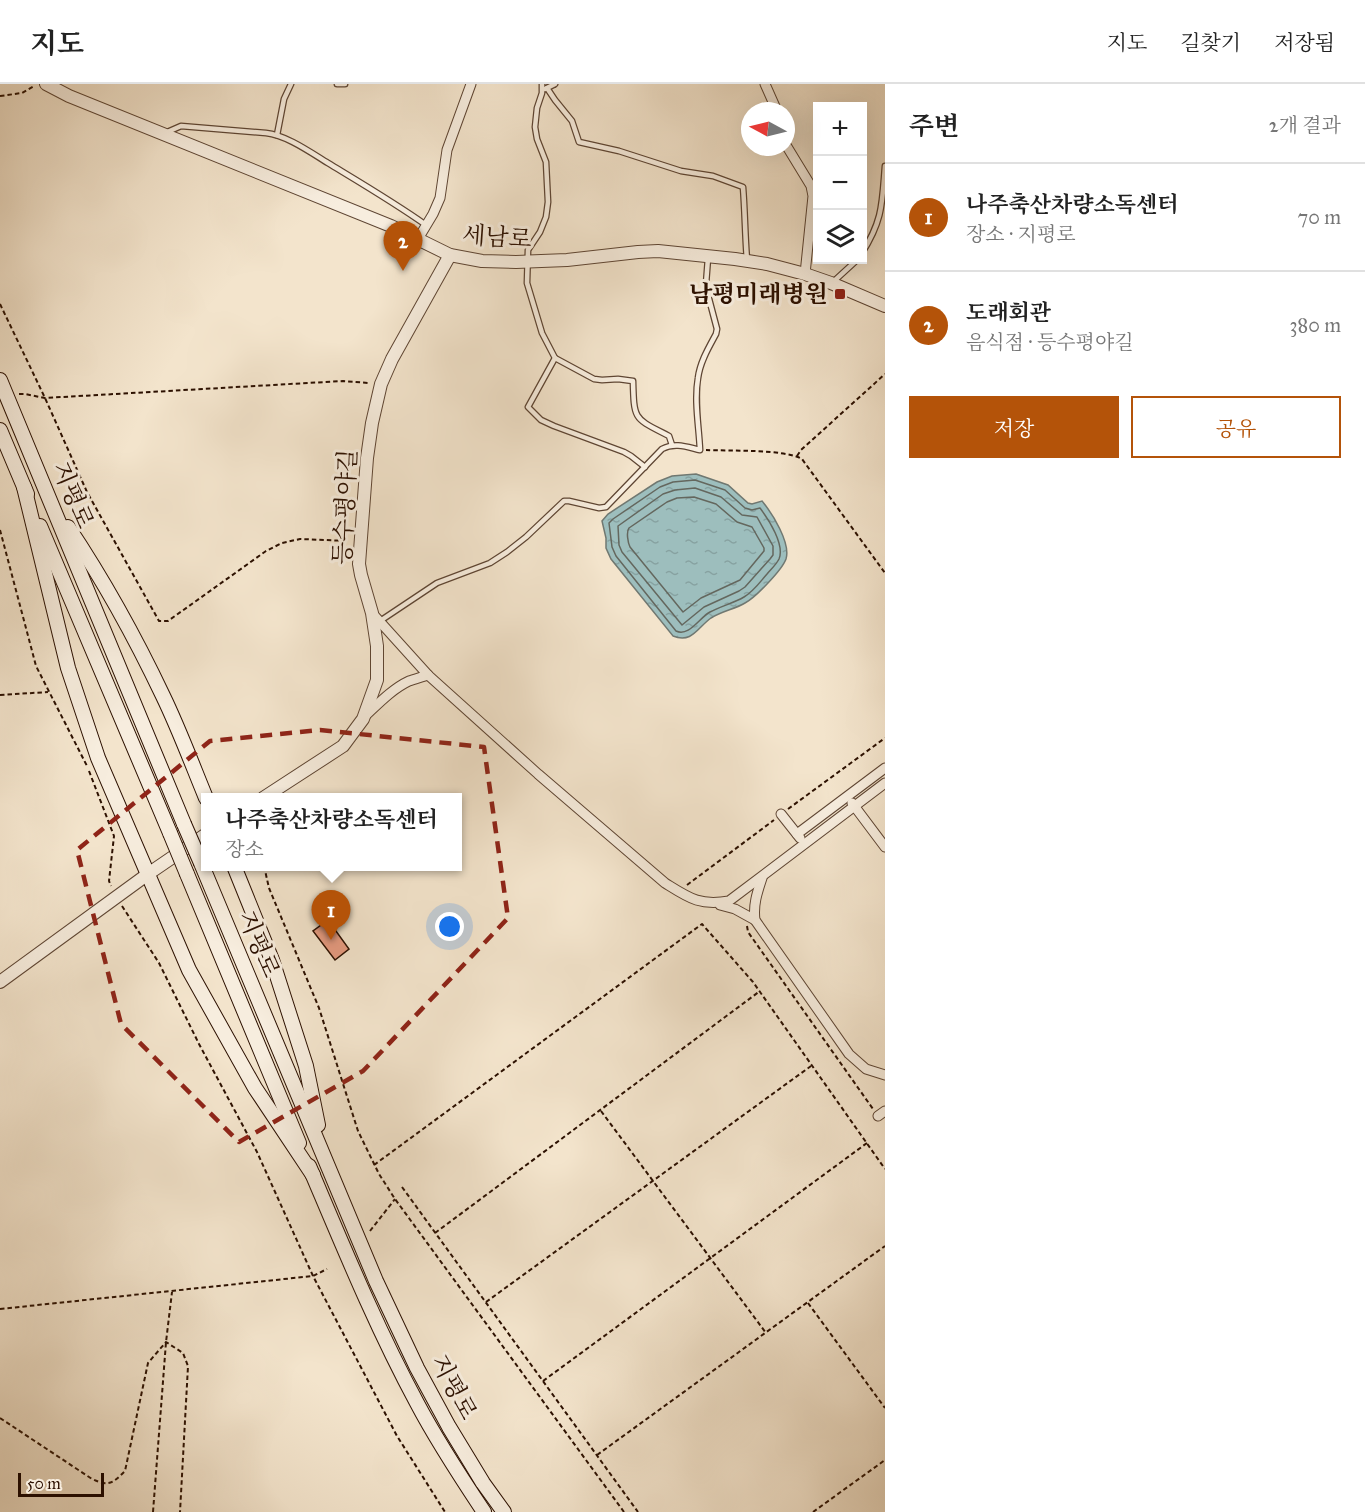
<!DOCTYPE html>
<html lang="ko">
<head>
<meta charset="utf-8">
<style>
  body { margin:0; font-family:"IM FELL Great Primer","Noto Serif KR",serif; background:#f2f2f2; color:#222 }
  .controls { position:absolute; right:18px; top:18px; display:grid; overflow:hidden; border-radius:0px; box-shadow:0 6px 24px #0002 }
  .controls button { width:54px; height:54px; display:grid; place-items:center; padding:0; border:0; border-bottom:2px solid #e0e0e0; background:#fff; color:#222; font:30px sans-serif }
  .compass { position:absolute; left:741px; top:18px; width:54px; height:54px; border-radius:50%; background:#fff; box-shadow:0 6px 24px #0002; rotate:277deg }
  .scale { position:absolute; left:18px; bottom:15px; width:86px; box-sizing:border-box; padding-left:6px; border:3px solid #2c1000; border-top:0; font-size:16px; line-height:21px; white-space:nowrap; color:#2c1000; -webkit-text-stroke:4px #f7edde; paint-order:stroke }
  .you { position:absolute; left:450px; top:843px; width:21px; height:21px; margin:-15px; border:4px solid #fff; border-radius:50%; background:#1a73e8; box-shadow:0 0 0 9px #1a73e833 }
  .badge { display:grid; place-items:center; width:39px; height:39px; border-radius:50%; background:#b45309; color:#fff; font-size:20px; font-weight:700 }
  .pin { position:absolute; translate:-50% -50px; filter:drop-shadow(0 2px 3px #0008) }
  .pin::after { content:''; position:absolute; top:32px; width:21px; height:18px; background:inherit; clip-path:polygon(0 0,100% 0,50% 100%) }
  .popup { position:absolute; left:201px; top:709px; width:261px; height:78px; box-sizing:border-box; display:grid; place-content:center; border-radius:0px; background:#fff; filter:drop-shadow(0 2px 4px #0005); font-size:20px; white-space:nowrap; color:#767676 }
  .popup b { font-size:22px; color:#222 }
  .popup::after { content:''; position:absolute; left:50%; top:100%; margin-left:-12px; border:12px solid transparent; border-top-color:#fff }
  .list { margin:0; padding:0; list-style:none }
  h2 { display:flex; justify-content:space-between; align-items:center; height:78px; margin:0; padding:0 24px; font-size:26px }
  h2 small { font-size:20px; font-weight:400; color:#767676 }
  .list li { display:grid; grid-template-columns:39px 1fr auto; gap:18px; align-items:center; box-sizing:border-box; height:108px; padding:0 24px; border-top:2px solid #e0e0e0 }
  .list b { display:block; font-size:22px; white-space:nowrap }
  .list p { margin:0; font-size:20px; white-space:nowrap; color:#767676 }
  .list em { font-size:20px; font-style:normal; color:#767676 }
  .actions { display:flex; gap:12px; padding:18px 24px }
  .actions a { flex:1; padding:14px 0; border:2px solid #b45309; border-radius:0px; text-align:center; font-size:21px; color:#b45309 }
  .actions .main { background:#b45309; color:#fff }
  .icon { flex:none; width:33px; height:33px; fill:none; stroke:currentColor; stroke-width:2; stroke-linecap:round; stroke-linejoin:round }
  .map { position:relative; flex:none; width:885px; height:1428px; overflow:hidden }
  header { display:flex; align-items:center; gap:36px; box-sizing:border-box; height:84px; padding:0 30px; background:#fff; border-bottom:2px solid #e0e0e0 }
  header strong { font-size:28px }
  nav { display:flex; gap:33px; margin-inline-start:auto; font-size:21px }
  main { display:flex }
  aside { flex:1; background:#fff }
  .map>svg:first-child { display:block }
  .water { fill:url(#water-ripples); stroke:#707871; stroke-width:1.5 }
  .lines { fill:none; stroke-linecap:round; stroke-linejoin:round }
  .shore { stroke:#64675e; stroke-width:1.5 }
  .building { fill:#e69b80; stroke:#2c1000; stroke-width:1.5 }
  .service-casing { stroke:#5e4533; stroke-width:7 }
  .minor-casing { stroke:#5e4533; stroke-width:11 }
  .tertiary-casing { stroke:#5e4533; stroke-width:14 }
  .secondary-casing { stroke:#2c1000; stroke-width:16 }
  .path { stroke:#2c1000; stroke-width:2; stroke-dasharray:4.5 3; stroke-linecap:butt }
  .service { stroke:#f7edde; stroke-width:4.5 }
  .minor { stroke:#f7edde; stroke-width:9 }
  .tertiary { stroke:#f7edde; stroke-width:12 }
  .secondary { stroke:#f7edde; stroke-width:14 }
  .secondary-bridge-casing { stroke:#2c1000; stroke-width:16; stroke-linecap:butt }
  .secondary-bridge { stroke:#f7edde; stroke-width:14 }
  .marked { fill:none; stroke:#8f2418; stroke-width:4.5; stroke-dasharray:12 8; stroke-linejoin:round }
  .poi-dot { fill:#8f2418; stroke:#f7edde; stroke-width:2 }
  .labels { text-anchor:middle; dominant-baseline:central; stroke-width:6; stroke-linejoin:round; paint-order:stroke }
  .street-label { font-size:24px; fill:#2c1000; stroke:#f7edde }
  .poi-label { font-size:24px; font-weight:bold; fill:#2c1000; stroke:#f7edde; text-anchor:end }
</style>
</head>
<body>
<header>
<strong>지도</strong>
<nav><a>지도</a><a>길찾기</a><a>저장됨</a></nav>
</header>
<main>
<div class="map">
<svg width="885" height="1428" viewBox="0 0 885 1428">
  <defs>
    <pattern id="water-ripples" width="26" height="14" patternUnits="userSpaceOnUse" patternTransform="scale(1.5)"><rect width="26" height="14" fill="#9dbebd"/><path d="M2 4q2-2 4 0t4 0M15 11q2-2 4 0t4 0" fill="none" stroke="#87a2a1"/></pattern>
  </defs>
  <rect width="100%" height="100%" fill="#f3e4cc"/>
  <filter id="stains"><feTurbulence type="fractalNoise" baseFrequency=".00333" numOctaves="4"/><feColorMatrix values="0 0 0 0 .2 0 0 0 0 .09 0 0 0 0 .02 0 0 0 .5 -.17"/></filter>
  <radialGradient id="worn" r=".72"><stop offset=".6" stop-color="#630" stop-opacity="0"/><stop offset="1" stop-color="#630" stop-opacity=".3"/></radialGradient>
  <path class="water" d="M696,390L728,401L748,419L752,420L762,417C772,429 791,459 786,475C782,486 755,514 745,519C735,525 722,527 711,534C698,543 692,560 673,552L611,475L606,464V454L602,437L608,430L657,398L672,392Z"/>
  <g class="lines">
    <g class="shore">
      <path d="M695,396L725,406L745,424L752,426L760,424C769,436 785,461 779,475C776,481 771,485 767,490C760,498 754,507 744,513C734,519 721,522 710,528C699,534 689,553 676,547L616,472L612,463L609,439L613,435L660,403L673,398Z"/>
      <path d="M695,404L721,413L742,431L757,433L773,462V471L770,475L745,503L739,507L704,523L682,541L622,468L619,461L618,442L663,410L675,406Z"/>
      <path d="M694,413L716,420L737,438L752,443L764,464V467L740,496L701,514L683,528L630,463C628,459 626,448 629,444L667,418L677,414Z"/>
    </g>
  </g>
  <path class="building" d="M328,836L349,865L335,876L313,847Z"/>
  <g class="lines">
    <defs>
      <g id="service">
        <path d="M337,0H345"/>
        <path d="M542,0V9L537,24L535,43L537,55L546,78L548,118L546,133L540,148L528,166L527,199L542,249L555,274L528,323L541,336L554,342L624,368L631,372L645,383"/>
        <path d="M547,4L555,16L572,37L579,58L619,67L681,87L713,92L743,103C745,128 745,152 747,176"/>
        <path d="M545,5L555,0"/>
        <path d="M165,49L181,42L266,49C286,51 310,68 328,79C361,99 395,119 426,141"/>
        <path d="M277,51L284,15L291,0"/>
        <path d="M862,169C883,136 882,119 885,82"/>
        <path d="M833,198L857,176"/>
        <path d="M555,274L594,295L602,296L618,295L633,297C634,337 634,334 669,352L672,361"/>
        <path d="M380,537L437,499L490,479L507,468L526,453L564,417H569L599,424L606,423L662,365C675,358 687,363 700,366C699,343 694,317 698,294C700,278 709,263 716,250L717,245L708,211L706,200L708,174"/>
      </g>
      <g id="minor">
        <path d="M765,0L777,27"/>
        <path d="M786,61L811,102L813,112L805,190"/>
        <path d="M418,155L433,130L440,114L447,66L471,0"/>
        <path d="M372,529L428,591L538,690L665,799C689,814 699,822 729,817L885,699"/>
        <path d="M364,633C378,620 392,605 409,597C415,595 422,593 428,591"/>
        <path d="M852,719L885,763"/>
        <path d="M781,730L800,754"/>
        <path d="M797,750L885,684"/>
        <path d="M762,794C757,809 753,821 755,836L849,970L866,985L885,991"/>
        <path d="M720,821L735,825L755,836"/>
        <path d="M878,1032L885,1027"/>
      </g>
      <g id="tertiary">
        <path d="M46,0L69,12L391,142L450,171L482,177L516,178L567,176L638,168L658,167L735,175L767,180L805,190L831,199L885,222"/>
        <path d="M263,714L343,662L363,635L377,596V562L372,529L361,491L359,480L367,374L372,339L381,300L392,275L450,171"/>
        <path d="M0,898L148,790L205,751"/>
      </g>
      <g id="secondary">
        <path d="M0,296L184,740"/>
        <path d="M0,346L27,410"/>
        <path d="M24,403L68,584L98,674L189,886L255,1004L313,1091"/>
        <path d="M40,442L170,749"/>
        <path d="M68,443C104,497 135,553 163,612C179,645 192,680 206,714"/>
        <path d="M201,779L376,1197L417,1284L449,1343L483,1399L504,1428"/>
        <path d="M234,782L272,876L306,982L318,1041"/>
        <path d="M187,790L299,1059"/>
        <path d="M309,1082C343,1162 376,1243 417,1319C437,1357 460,1392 484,1428"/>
      </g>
    </defs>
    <use href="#service" class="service-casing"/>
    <use href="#minor" class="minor-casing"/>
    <use href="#tertiary" class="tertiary-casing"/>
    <use href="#secondary" class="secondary-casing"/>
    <g class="path">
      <path d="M0,12L22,9L34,2"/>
      <path d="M0,220L45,314L87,408L159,537H168L266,467L282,459L300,455L349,457"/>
      <path d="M19,310H25L45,314L343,297L369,299"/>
      <path d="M706,366C728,367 785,365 802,375L885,489"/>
      <path d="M797,372L801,366L885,290"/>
      <path d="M0,446L36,582L87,682"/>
      <path d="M0,611L48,608"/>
      <path d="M89,687L114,752L109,797L111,802"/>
      <path d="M788,725L885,654"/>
      <path d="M264,782L269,804L319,924L358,1047L379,1090L395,1115L624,1428"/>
      <path d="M687,801L774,736"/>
      <path d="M122,822L159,879L199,960L257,1068L313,1192L397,1352L445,1428"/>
      <path d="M747,842L748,848L873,1025"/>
      <path d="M601,1027L766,1249"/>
      <path d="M374,1081L702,840L753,898L885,1085"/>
      <path d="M402,1103L638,1428"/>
      <path d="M370,1147L395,1115"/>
      <path d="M435,1149L760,907"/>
      <path d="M486,1218L811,982"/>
      <path d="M808,1219L885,1324"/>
      <path d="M0,1225L313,1192L327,1185"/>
      <path d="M543,1297L867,1059"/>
      <path d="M0,1334L92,1395C109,1403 113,1399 125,1387L148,1279L166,1258L183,1269L188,1282L180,1428"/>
      <path d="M597,1371L885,1162"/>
      <path d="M153,1428L166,1258L172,1208"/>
      <path d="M813,1428L885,1376"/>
    </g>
    <use href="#service" class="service"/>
    <use href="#minor" class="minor"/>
    <use href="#tertiary" class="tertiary"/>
    <use href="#secondary" class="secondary"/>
    <defs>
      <g id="secondary-bridge">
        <path d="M184,740L201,779"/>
        <path d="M170,749L187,790"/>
      </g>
    </defs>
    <use href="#secondary-bridge" class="secondary-bridge-casing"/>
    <use href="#secondary-bridge" class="secondary-bridge"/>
  </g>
  <path class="marked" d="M320,646L484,663L508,834L363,987L239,1058L121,940L77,766L210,657Z"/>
  <rect class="poi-dot" x="834" y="204" width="12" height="12" rx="3"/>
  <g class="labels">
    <g class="street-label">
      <text transform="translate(497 153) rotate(4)">세남로</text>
      <text transform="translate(73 411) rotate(67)">지평로</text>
      <text transform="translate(345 423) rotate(-87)">등수평야길</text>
      <text transform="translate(259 860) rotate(67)">지평로</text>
      <text transform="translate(454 1303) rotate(62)">지평로</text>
    </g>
    <g class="poi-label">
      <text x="828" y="210">남평미래병원</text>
    </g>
  </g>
  <rect width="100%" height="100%" filter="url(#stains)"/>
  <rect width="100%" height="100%" fill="url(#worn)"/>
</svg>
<div class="controls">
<button>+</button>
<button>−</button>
<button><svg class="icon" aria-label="layers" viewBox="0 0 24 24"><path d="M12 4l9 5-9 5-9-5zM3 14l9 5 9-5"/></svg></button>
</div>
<svg class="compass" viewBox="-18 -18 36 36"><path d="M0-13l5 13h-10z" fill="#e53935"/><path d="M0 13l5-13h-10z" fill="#767676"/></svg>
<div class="scale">50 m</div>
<div class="you"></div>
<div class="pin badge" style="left:331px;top:856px">1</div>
<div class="popup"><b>나주축산차량소독센터</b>장소</div>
<div class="pin badge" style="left:403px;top:187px">2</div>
</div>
<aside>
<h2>주변<small>2개 결과</small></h2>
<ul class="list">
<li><span class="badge">1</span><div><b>나주축산차량소독센터</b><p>장소 · 지평로</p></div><em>70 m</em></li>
<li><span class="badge">2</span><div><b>도래회관</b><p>음식점 · 등수평야길</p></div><em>380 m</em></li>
</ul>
<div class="actions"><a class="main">저장</a><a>공유</a></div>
</aside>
</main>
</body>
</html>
